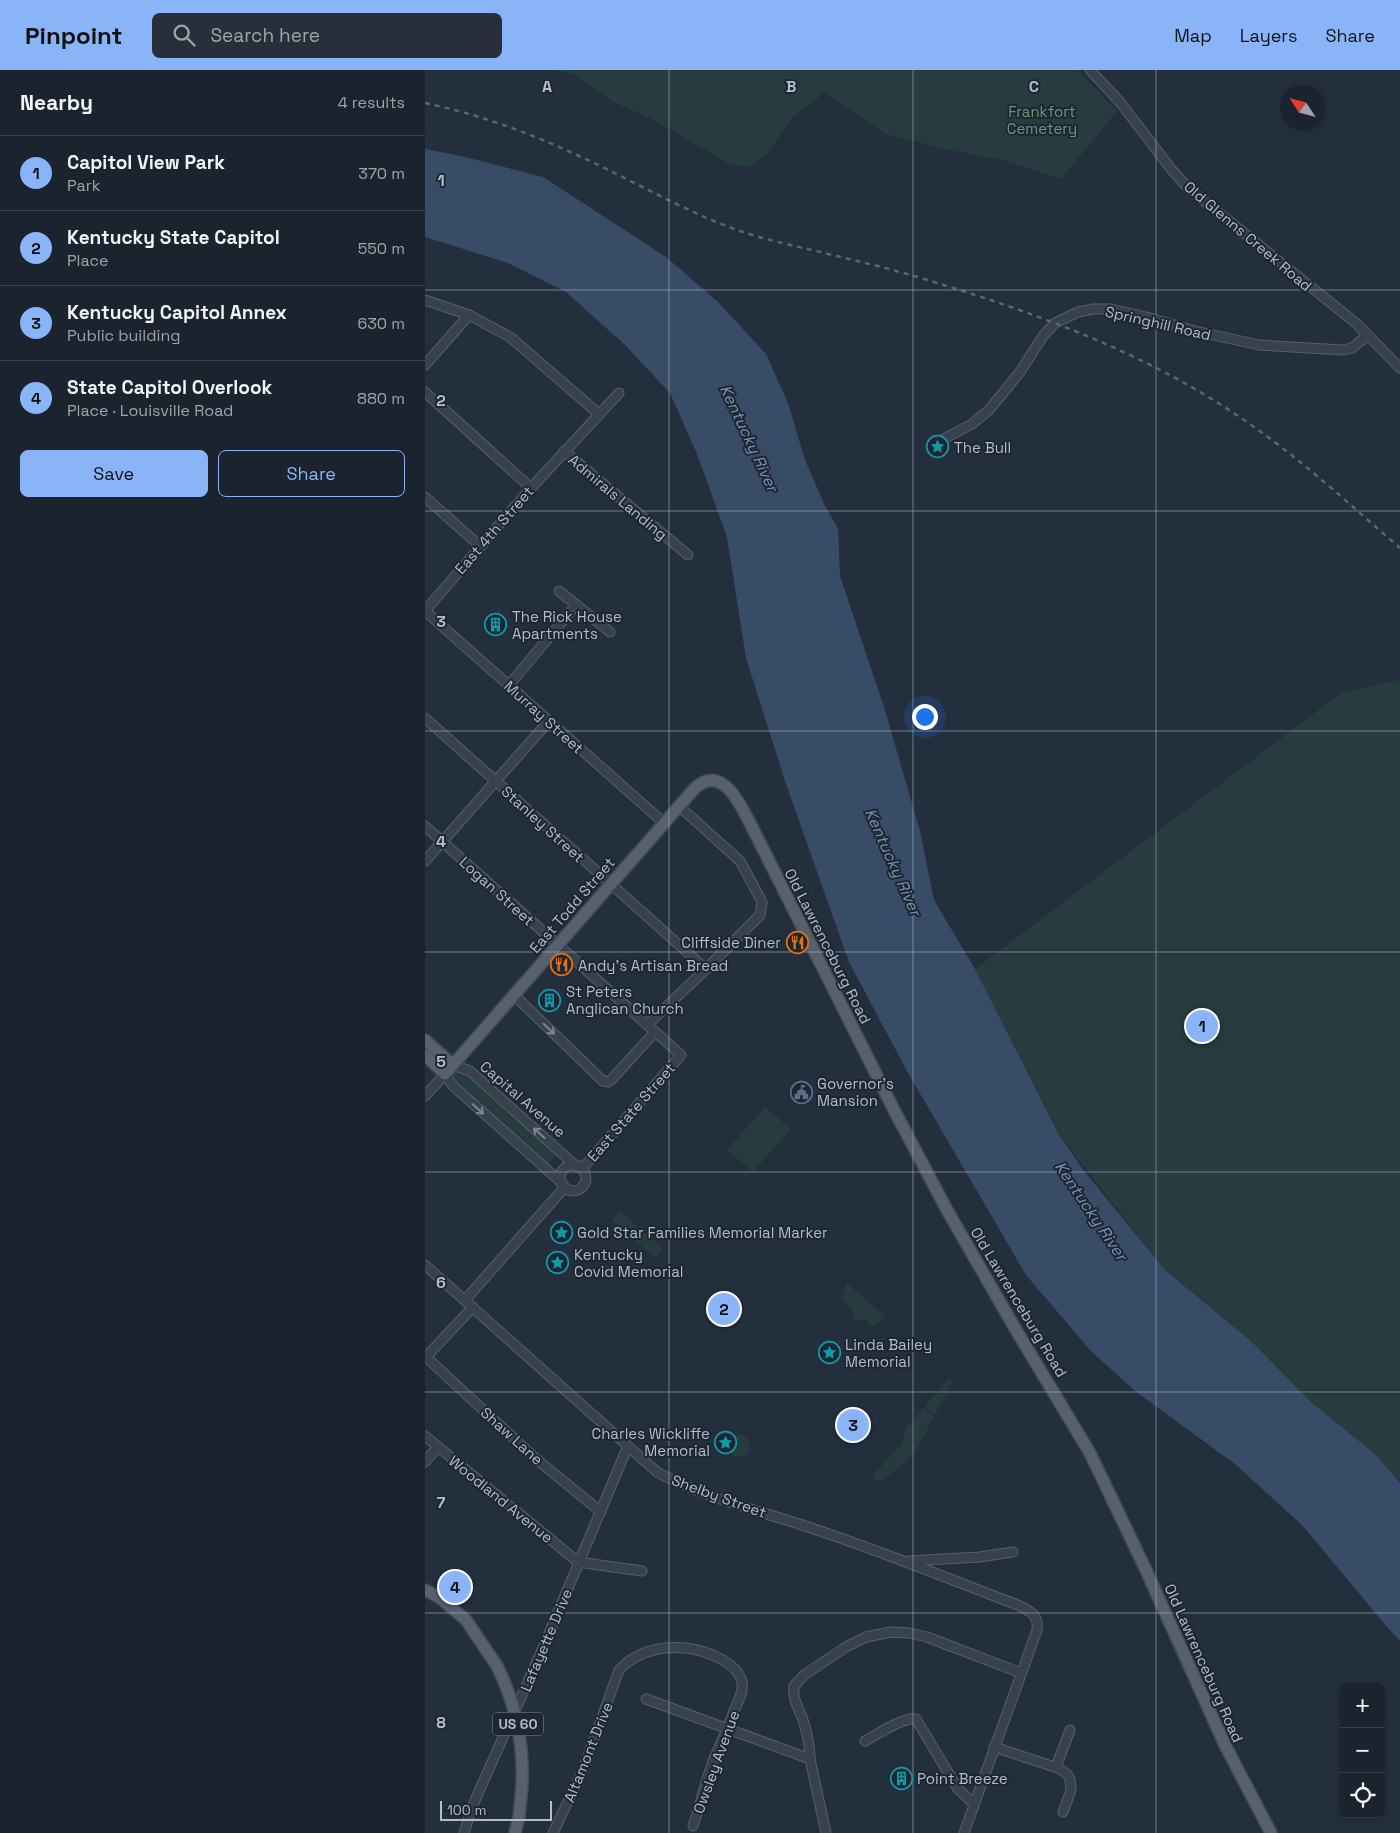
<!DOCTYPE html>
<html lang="en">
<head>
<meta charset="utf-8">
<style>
  body { margin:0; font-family:"Space Grotesk",sans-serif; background:#282f3a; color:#f1f3f6 }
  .controls { position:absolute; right:15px; bottom:15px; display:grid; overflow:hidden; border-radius:8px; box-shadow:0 2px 8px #0003 }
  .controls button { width:45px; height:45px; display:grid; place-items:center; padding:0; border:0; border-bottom:1px solid #39404a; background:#1b232e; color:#f1f3f6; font:25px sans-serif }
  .compass { position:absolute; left:855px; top:15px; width:45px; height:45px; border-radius:50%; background:#1b232e; box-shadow:0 2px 8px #0003; rotate:306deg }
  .scale { position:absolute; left:15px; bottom:12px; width:112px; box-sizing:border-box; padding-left:5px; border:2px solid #b4bcc9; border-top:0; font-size:14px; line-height:18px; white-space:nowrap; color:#b4bcc9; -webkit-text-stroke:4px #1d2633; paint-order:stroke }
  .you { position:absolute; left:499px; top:646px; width:18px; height:18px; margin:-12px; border:4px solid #fff; border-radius:50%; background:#1a73e8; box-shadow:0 0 0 8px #1a73e833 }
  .badge { display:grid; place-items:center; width:32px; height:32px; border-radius:50%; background:#8ab4f8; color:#111; font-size:16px; font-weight:700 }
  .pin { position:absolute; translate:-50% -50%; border:2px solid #fff; box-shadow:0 1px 5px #0006 }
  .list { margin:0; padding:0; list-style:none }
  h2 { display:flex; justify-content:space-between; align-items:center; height:65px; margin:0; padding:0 20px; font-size:21px }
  h2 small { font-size:16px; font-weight:400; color:#a0a4aa }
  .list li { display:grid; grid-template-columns:32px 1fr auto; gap:15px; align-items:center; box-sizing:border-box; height:75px; padding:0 20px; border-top:1px solid #39404a }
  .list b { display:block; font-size:19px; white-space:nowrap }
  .list p { margin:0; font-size:16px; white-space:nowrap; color:#a0a4aa }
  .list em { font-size:16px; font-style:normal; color:#a0a4aa }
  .actions { display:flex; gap:10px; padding:15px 20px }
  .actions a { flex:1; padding:11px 0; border:1px solid #8ab4f8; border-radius:8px; text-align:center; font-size:18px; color:#8ab4f8 }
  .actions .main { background:#8ab4f8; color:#111 }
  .icon { flex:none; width:28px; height:28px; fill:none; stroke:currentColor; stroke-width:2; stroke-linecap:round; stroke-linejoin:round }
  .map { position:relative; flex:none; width:975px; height:1763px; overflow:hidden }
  header { display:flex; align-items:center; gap:30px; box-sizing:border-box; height:70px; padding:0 25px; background:#8ab4f8; color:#111 }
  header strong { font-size:24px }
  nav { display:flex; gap:28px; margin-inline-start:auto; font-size:18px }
  .search { width:350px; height:45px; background:#282f3a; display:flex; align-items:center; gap:12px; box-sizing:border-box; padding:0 18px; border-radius:8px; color:#a0a4aa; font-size:19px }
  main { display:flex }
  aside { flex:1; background:#1b232e }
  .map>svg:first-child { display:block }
  .green { fill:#263c3f }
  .water { fill:#394c67 }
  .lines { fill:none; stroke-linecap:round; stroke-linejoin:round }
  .minor-casing { stroke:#565f6c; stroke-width:11 }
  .major-casing { stroke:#414a57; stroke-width:14 }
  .minor { stroke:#38414e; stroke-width:9 }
  .major { stroke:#56606e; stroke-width:11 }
  .rail { stroke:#5a6575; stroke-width:2.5; stroke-dasharray:5 5; stroke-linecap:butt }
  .major-bridge-casing { stroke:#414a57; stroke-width:14; stroke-linecap:butt }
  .major-bridge { stroke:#56606e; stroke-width:11 }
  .oneway { stroke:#7c8592 }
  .grid { fill:none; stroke:#b4bcc9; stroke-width:1; stroke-opacity:0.55 }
  .labels { text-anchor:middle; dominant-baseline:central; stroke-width:4; stroke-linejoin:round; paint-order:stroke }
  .shield { fill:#1d2633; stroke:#878f9c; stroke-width:1 }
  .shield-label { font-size:14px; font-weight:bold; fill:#b4bcc9 }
  .park-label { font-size:15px; fill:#6b9a76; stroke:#1d2633 }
  .street-label { font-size:15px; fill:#b4bcc9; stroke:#1d2633 }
  .poi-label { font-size:15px; fill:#b4bcc9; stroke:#1d2633; text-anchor:start }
  .water-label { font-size:16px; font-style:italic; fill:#7c92b1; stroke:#1d2633 }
  .grid-label { font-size:16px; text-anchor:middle; font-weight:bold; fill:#b4bcc9; stroke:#1d2633; stroke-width:4; stroke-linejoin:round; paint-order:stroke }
</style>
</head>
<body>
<header>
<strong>Pinpoint</strong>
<div class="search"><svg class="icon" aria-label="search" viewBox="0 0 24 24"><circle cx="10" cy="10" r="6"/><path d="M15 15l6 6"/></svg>Search here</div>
<nav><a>Map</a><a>Layers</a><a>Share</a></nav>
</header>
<main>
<aside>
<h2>Nearby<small>4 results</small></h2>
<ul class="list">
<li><span class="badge">1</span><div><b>Capitol View Park</b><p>Park</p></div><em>370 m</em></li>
<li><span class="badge">2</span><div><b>Kentucky State Capitol</b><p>Place</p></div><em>550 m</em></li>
<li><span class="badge">3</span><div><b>Kentucky Capitol Annex</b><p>Public building</p></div><em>630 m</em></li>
<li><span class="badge">4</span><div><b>State Capitol Overlook</b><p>Place · Louisville Road</p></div><em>880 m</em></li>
</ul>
<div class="actions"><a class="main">Save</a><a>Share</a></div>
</aside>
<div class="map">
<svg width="975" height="1763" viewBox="0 0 975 1763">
  <rect width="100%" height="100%" fill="#242f3e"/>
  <g class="green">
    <path d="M129,0H652L692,41L636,109L581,91L525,80L460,64L400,22L367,48L342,84L324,97L306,95L227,49L188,32L149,4Z"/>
    <path d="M975,610V1413L950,1384L886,1332L827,1272L740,1200L634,1065L550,899L916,623Z"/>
    <path d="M32,1000H39L133,1083L122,1096L30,1014L28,1005Z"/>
    <path d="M340,1037L366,1059L328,1102L302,1080Z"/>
    <path d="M195,1141L238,1179L230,1188L187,1150Z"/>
    <path d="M422,1213L460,1247L448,1257L441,1250L432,1251L428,1247L427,1239L415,1229Z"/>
    <path d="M524,1309H526L527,1312L510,1345L500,1336Z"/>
    <path d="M499,1338L509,1347L490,1382L477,1395L454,1412L447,1406L476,1375L481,1357Z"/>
    <circle cx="314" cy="1376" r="11"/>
  </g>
  <path class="water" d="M0,79L36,86L118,107L241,187L293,232L341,284L363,333L380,390L400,436L413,459L415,506L459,637L495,761L509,830L550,899L634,1065L659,1101L740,1200L827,1272L886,1332L950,1384L975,1413V1571L957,1551L877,1455L810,1394L710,1321L665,1280L601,1205L483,1003L424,892L360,711L321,588L302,467L272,384L245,323L199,274L141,222L83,193L0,167Z"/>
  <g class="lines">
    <defs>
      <g id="minor">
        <path d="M665,0L694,31L747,100L763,118L932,254L975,298"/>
        <path d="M0,230L44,245L85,267L174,344"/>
        <path d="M0,295L44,245"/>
        <path d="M0,322L106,418"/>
        <path d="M513,372L547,354L564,340L595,302L618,266L630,253L653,242L668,239H686L721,247L770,261L834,275L918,280L927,278L943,265"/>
        <path d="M139,381L263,485"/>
        <path d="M0,427L55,476"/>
        <path d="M134,521L185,562"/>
        <path d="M0,541L239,753"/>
        <path d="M0,541L106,418L194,323"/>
        <path d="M84,615L151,535"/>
        <path d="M0,648L281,899"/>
        <path d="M0,756L256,985L157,1099"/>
        <path d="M0,791L124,651"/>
        <path d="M89,925L178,1011L183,1012L187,1009L230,962"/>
        <path d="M222,955L281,899L335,845L337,832L315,791L254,736"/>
        <path d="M28,995L45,1001L151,1096"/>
        <path d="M0,1026L20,1004L28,1016L137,1113"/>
        <circle cx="148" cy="1108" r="13"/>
        <path d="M0,1195L232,1402C281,1429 340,1442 392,1460C461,1483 527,1510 595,1536C607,1542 614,1546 612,1560L539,1763"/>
        <path d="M40,1230L140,1117"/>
        <path d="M0,1286L110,1388L176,1442"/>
        <path d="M0,1288L48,1237"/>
        <path d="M0,1366L153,1492L217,1501"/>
        <path d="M0,1392L13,1377"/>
        <path d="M484,1491L554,1487L588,1482"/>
        <path d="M221,1629L385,1689"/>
        <path d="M440,1671C452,1665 477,1647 491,1649L533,1719L549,1734"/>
        <path d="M569,1677L633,1698L642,1704L645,1709L646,1720L638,1742"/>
        <path d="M631,1697L645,1660"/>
        <path d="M39,1763L47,1737L117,1580L203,1376"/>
        <path d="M128,1763L158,1700L194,1600C212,1581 236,1576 261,1578C279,1580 312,1591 317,1612C319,1621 313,1632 309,1641C303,1659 294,1676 287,1694C280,1714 275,1736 268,1756"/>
        <path d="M401,1763L385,1689C385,1676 382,1662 378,1650C374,1639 367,1628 369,1616L379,1605L421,1577L441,1567L466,1562L484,1563L502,1567L596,1603"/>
      </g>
      <g id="major">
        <path d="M0,970L28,995"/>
        <path d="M0,985L20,1004L270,718C298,693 316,736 327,757L468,1038L522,1140L591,1260L665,1383L720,1498L800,1675L846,1763"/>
        <path d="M0,1520L14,1527L41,1550L72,1596"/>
        <path d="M90,1763L94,1747L97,1716"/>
      </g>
    </defs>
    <use href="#minor" class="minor-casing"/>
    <use href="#major" class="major-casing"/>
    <use href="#minor" class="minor"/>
    <use href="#major" class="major"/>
    <path class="rail" d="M0,33C53,44 105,63 154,86C207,110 257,140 312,160C338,169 365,175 391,181C432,191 472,200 512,213C620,246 726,286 819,350C875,388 924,434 975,478"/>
    <defs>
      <path id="major-bridge" d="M72,1596C91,1634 99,1673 97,1716"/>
    </defs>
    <use href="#major-bridge" class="major-bridge-casing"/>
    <use href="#major-bridge" class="major-bridge"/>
  </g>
  <defs><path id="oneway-shaft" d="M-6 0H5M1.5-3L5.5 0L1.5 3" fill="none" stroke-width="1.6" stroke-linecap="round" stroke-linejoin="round" transform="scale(1.25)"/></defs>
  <g class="oneway">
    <use href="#oneway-shaft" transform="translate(124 959) rotate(44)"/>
    <use href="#oneway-shaft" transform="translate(53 1039) rotate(42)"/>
    <use href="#oneway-shaft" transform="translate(114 1063) rotate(-138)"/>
  </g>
  <path class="grid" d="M244,0V1763M488,0V1763M731,0V1763M0,220H975M0,441H975M0,661H975M0,882H975M0,1102H975M0,1322H975M0,1543H975"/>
  <defs>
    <symbol id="sight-ring" viewBox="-11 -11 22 22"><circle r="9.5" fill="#1d2633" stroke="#0f9aa8" stroke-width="1.5"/><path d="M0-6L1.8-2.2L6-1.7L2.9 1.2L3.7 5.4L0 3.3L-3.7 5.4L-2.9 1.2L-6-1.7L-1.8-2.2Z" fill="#0f9aa8"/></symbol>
    <symbol id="building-ring" viewBox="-11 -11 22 22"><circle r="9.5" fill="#1d2633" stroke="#0f9aa8" stroke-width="1.5"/><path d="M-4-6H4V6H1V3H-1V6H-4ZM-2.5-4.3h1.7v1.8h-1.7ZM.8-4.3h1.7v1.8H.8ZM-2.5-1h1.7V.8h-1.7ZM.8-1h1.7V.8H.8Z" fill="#0f9aa8"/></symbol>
    <symbol id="restaurant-ring" viewBox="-11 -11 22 22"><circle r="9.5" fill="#1d2633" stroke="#e8710a" stroke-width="1.5"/><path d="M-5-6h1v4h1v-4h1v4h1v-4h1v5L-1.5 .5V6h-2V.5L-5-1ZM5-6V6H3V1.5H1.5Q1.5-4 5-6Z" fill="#e8710a"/></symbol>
    <symbol id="civic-ring" viewBox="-11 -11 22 22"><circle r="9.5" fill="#1d2633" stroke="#5c6f8a" stroke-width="1.5"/><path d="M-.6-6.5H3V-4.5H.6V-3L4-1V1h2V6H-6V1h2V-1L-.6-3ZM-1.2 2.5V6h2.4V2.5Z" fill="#5c6f8a"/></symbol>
  </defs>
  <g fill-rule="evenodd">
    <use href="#sight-ring" x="500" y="364" width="25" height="25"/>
    <use href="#building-ring" x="58" y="542" width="25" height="25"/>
    <use href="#restaurant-ring" x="360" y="860" width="25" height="25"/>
    <use href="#restaurant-ring" x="124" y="882" width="25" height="25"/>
    <use href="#building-ring" x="112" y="918" width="25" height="25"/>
    <use href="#civic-ring" x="364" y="1010" width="25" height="25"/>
    <use href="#sight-ring" x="124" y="1150" width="25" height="25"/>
    <use href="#sight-ring" x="120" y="1180" width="25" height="25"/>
    <use href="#sight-ring" x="392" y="1270" width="25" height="25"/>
    <use href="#sight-ring" x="288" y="1360" width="25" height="25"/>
    <use href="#building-ring" x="464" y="1696" width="25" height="25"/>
  </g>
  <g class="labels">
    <rect class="shield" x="68" y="1642.5" width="50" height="23" rx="4"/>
    <g class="shield-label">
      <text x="93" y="1654">US 60</text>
    </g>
    <g class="park-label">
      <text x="617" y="41">Frankfort<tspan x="617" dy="17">Cemetery</tspan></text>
    </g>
    <g class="street-label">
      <text transform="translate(823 166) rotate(40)">Old Glenns Creek Road</text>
      <text transform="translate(733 253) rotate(13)">Springhill Road</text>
      <text transform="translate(193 427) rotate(40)">Admirals Landing</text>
      <text transform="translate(69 460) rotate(-49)">East 4th Street</text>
      <text transform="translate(119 647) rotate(42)">Murray Street</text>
      <text transform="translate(118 754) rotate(42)">Stanley Street</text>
      <text transform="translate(72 821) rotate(42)">Logan Street</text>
      <text transform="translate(147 835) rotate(-49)">East Todd Street</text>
      <text transform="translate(403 876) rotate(63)">Old Lawrenceburg Road</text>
      <text transform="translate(98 1029) rotate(41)">Capital Avenue</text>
      <text transform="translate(206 1042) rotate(-49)">East State Street</text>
      <text transform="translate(594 1232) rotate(59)">Old Lawrenceburg Road</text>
      <text transform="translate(87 1366) rotate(42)">Shaw Lane</text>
      <text transform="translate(294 1426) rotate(20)">Shelby Street</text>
      <text transform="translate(76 1429) rotate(39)">Woodland Avenue</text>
      <text transform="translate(121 1570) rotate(-67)">Lafayette Drive</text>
      <text transform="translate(779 1593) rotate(66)">Old Lawrenceburg Road</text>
      <text transform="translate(163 1682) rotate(-68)">Altamont Drive</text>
      <text transform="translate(291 1692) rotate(-70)">Owsley Avenue</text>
    </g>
    <g class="poi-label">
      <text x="529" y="377">The Bull</text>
      <text x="87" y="546">The Rick House<tspan x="87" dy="17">Apartments</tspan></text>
      <text x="356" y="872" text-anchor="end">Cliffside Diner</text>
      <text x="153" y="895">Andy's Artisan Bread</text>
      <text x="141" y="921">St Peters<tspan x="141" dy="17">Anglican Church</tspan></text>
      <text x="392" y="1013">Governor's<tspan x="392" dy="17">Mansion</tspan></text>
      <text x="152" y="1162">Gold Star Families Memorial Marker</text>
      <text x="149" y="1184">Kentucky<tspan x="149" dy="17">Covid Memorial</tspan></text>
      <text x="420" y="1274">Linda Bailey<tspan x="420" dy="17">Memorial</tspan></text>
      <text x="285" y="1363" text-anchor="end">Charles Wickliffe<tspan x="285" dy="17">Memorial</tspan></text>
      <text x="492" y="1708">Point Breeze</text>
    </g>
    <g class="water-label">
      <text transform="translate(324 368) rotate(65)">Kentucky River</text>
      <text transform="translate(468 792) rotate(66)">Kentucky River</text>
      <text transform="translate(666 1141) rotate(56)">Kentucky River</text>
    </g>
  </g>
  <g class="grid-label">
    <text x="122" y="22">A</text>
    <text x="366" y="22">B</text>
    <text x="609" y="22">C</text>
    <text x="16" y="116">1</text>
    <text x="16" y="336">2</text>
    <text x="16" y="557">3</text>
    <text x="16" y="777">4</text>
    <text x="16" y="997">5</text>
    <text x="16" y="1218">6</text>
    <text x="16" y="1438">7</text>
    <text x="16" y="1658">8</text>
  </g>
</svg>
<div class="controls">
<button>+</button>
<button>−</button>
<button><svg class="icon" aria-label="locate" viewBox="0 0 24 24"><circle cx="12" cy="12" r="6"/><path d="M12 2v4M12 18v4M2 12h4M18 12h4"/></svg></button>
</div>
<svg class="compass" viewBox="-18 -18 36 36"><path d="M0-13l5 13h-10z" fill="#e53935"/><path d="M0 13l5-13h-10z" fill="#a0a4aa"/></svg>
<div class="scale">100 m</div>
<div class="you"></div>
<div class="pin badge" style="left:777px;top:956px">1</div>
<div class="pin badge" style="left:299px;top:1239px">2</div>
<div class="pin badge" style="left:428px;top:1355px">3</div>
<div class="pin badge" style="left:30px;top:1517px">4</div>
</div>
</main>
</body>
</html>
